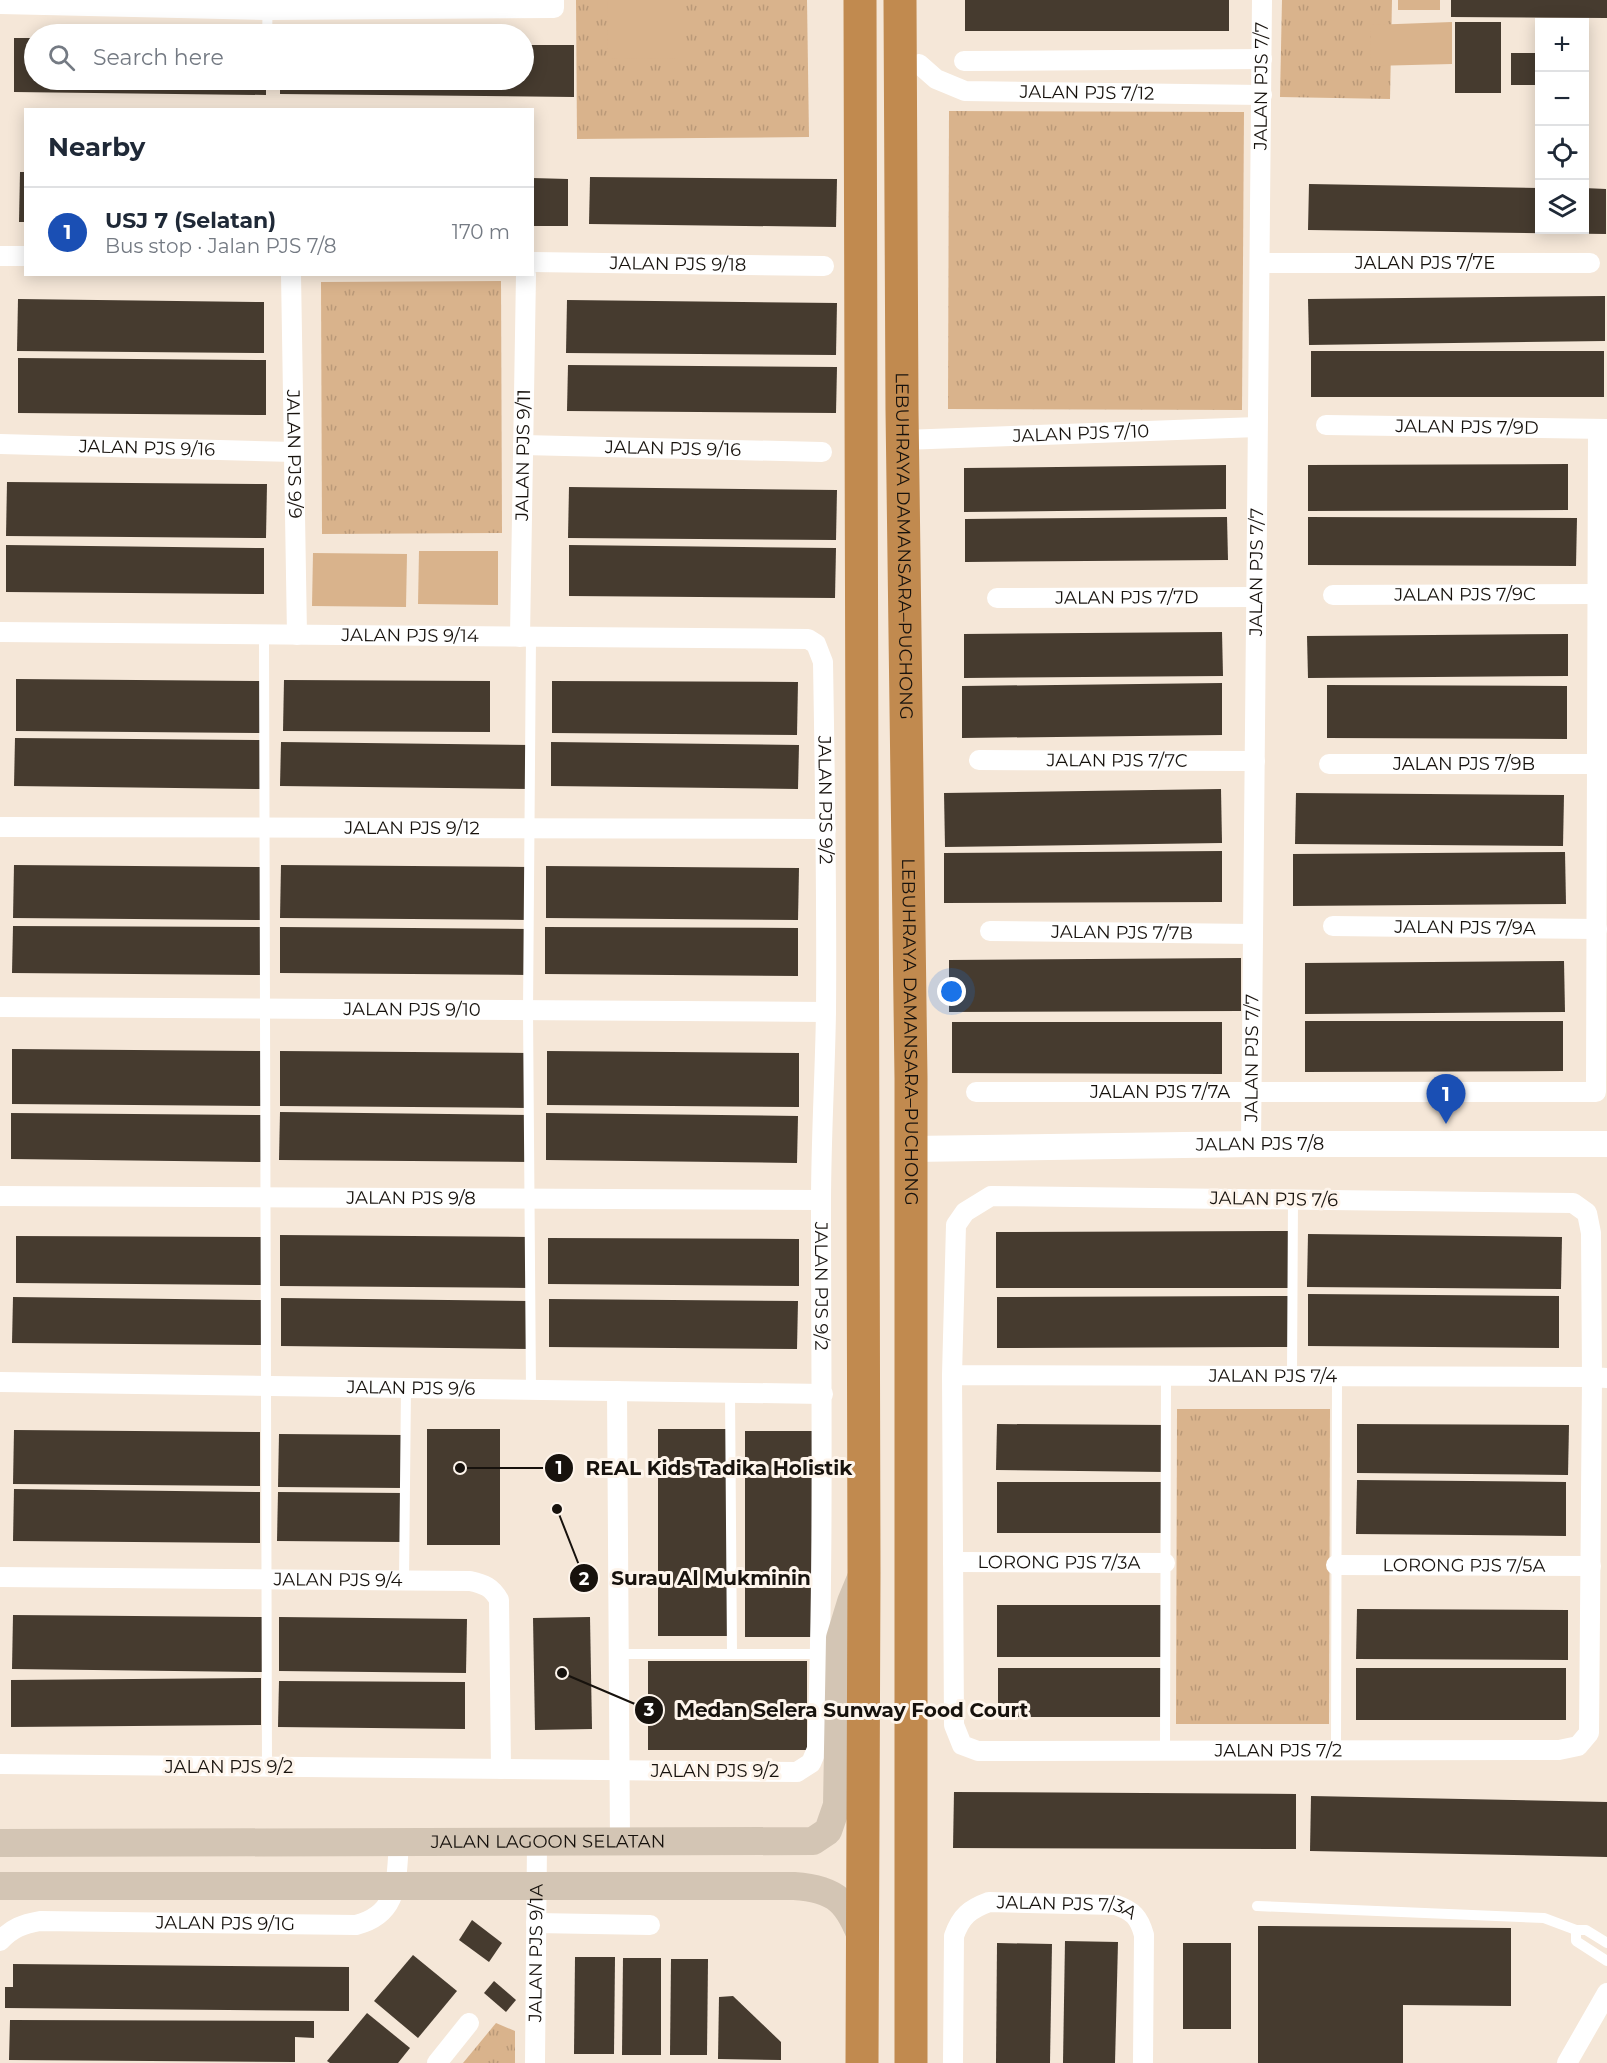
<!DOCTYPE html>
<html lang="en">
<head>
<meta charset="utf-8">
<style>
  body { margin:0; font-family:Montserrat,sans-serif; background:#f6f6f7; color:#1f2937 }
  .controls { position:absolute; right:18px; top:18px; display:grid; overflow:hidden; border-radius:0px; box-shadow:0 3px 15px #0003 }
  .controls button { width:54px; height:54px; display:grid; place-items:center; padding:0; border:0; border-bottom:2px solid #e0e1e3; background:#fff; color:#1f2937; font:30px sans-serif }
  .you { position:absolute; left:952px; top:992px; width:21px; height:21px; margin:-15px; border:4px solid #fff; border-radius:50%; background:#1a73e8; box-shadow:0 0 0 9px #1a73e833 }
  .badge { display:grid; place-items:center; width:39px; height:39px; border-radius:50%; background:#b45309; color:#fff; font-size:20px; font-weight:700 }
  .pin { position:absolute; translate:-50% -50px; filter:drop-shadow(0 2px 3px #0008) }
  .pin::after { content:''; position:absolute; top:32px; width:21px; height:18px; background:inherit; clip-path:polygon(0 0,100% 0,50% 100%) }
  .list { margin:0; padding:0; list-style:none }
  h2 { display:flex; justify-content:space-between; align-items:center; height:78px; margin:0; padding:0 24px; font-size:26px }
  h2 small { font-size:20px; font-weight:400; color:#747a83 }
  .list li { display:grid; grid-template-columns:39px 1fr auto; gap:18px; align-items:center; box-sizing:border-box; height:90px; padding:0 24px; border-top:2px solid #e0e1e3 }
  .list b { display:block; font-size:22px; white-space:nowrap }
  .list p { margin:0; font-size:20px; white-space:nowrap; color:#747a83 }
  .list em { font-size:20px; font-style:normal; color:#747a83 }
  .icon { flex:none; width:33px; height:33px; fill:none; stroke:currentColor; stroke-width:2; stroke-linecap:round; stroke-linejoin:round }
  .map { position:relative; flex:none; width:1607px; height:2063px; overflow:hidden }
  .search { position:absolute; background:#fff; box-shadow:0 3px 15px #0003; left:24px; top:24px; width:510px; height:66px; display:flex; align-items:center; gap:15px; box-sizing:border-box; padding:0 21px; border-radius:33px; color:#747a83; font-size:22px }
  .panel { position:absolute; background:#fff; box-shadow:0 3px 15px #0003; left:24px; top:108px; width:510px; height:168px; border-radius:0px }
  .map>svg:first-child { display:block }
  .park { fill:url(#park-tufts) }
  .pitch { fill:#d9b38c }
  .building { fill:#463b2f }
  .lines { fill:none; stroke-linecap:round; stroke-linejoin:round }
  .service { stroke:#fff; stroke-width:10 }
  .minor { stroke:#fff; stroke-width:20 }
  .tertiary { stroke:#fff; stroke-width:26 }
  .secondary { stroke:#d3c5b4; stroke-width:28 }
  .motorway { stroke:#c18a4f; stroke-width:33 }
  .labels { text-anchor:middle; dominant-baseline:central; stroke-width:6; stroke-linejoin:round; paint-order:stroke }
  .street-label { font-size:18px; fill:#17120d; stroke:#fef5ec }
  .leader { fill:none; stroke:#17120d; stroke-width:2 }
  .callout-dot { fill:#17120d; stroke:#fef5ec; stroke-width:2 }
  .mark-label { font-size:18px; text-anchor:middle; font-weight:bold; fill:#fff }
  .callout-label { font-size:20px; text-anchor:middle; font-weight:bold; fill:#17120d; stroke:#fef5ec; stroke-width:6; stroke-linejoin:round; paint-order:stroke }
</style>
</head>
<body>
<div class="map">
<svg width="1607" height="2063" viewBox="0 0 1607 2063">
  <defs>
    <pattern id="park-tufts" width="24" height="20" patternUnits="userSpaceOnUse" patternTransform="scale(1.5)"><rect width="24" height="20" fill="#d9b38c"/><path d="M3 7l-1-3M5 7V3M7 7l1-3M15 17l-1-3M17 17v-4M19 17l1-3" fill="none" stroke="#ba9978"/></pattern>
  </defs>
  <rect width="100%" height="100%" fill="#f5e7d8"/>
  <g class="park">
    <path d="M576,0H807L809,137L577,139Z"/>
    <path d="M1282,0H1392L1390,99L1280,97Z"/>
    <path d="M949,111L1244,112L1242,410L948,409Z"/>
    <path d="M501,281L502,533L322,534L321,282Z"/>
    <path d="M1177,1409H1330L1329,1724H1176Z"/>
    <path d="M496,2023L515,2031V2063H463Z"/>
  </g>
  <g class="pitch">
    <path d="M608,0H680V59L607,58Z"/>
    <rect x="1398" y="0" width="42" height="10"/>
    <path d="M1452,22V64L1371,66L1370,25Z"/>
    <path d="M419,551H498V605L418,604Z"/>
    <path d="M313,553L407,554L406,607L312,606Z"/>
  </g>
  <g class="building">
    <rect x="965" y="0" width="264" height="31"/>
    <path d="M1451,0H1607V18L1451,17Z"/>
    <rect x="1455" y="22" width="46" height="71"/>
    <path d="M14,38H34V80H266V95L14,92Z"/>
    <path d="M524,45H574V97L280,94V80H524Z"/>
    <rect x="1511" y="53" width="28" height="32"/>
    <path d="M20,172H26V222H19Z"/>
    <path d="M590,177L837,179L836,227L589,224Z"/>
    <path d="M532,178L568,179V226H532Z"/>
    <path d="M1309,184L1539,188V230H1584V188L1606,189V234L1308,230Z"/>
    <path d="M1605,296V341L1309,345L1308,299Z"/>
    <path d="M18,299L264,302V353L17,351Z"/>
    <path d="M567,300L837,303L836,355L566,353Z"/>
    <rect x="1311" y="351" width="293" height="46"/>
    <path d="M18,358L266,360V415L18,413Z"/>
    <path d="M568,365L837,367L836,413L567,411Z"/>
    <path d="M1568,464V510L1308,511V465Z"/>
    <path d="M1226,465V509L964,512V468Z"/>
    <path d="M7,482L267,484L266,538L6,536Z"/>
    <path d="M569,487L837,490L836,540L568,538Z"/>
    <path d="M1227,517L1228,560L965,562V519Z"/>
    <path d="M1308,517L1577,518L1576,566L1308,565Z"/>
    <path d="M6,545L264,548V594L6,592Z"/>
    <path d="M569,545L836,548L835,598L569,596Z"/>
    <path d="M1222,632L1223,676L964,678V634Z"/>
    <path d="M1568,634V676L1308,678L1307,636Z"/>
    <path d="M16,679L261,681V733L16,731Z"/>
    <path d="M284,680L490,681V732L283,731Z"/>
    <path d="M552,681L798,682L797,735L552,733Z"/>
    <path d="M1222,683V735L962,738V686Z"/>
    <path d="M1327,685L1567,686V739L1327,738Z"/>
    <path d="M15,738L264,740L263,789L14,786Z"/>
    <path d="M281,742L531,745L530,789L280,786Z"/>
    <path d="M551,742L799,745L798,789L551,786Z"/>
    <path d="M1221,789L1222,843L945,847L944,793Z"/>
    <path d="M1296,793L1564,795L1563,846L1295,844Z"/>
    <path d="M1222,851V902L944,903V853Z"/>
    <path d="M1565,852L1566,904L1293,906V854Z"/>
    <path d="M14,865L264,867V920L13,918Z"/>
    <path d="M281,865L529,867V920L280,918Z"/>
    <path d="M546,866L799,868L798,920L546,918Z"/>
    <path d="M13,926L264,927V975L12,973Z"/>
    <path d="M280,927L529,929V975L280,973Z"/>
    <path d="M545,927L798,928V976L545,974Z"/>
    <path d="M1241,958V1011L949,1012V960Z"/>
    <path d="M1564,961L1565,1012L1305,1014V963Z"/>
    <path d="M1305,1021H1563V1071L1305,1072Z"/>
    <path d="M952,1022H1222V1074L952,1073Z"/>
    <path d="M12,1049L264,1051V1106L12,1104Z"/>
    <path d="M280,1051L529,1053L528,1108L280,1106Z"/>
    <path d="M547,1051L799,1053V1107L547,1105Z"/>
    <path d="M280,1112L531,1115L530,1162L279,1160Z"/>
    <path d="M11,1113L262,1115V1162L11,1159Z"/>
    <path d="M546,1113L798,1116L797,1163L546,1160Z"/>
    <path d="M1290,1231V1288H996V1232Z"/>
    <path d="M1308,1234L1562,1237L1561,1289L1307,1287Z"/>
    <path d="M280,1235L529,1237V1288L280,1286Z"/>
    <path d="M16,1236L262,1237V1285L16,1283Z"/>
    <path d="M548,1238L799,1239V1286L548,1284Z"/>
    <path d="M1308,1294L1559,1296V1348L1308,1346Z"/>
    <path d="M1291,1296V1347L997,1348V1297Z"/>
    <path d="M13,1297L262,1300L261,1345L12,1343Z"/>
    <path d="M281,1298L529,1301V1349L281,1346Z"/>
    <path d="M549,1299L798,1301L797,1349L549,1347Z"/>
    <path d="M997,1424L1165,1425V1472L996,1470Z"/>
    <path d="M1357,1424L1569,1425L1568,1475L1357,1473Z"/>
    <rect x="427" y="1429" width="73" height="116"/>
    <rect x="658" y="1429" width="71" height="207"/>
    <path d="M14,1430L260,1432V1486L13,1484Z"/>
    <rect x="745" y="1431" width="69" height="206"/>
    <path d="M279,1434L403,1435L402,1488L278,1487Z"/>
    <path d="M1357,1480L1566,1482V1536L1356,1534Z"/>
    <rect x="997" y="1482" width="167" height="51"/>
    <path d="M14,1489L260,1492V1543L13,1541Z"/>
    <path d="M278,1492L403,1493L402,1542L277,1541Z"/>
    <rect x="997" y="1605" width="166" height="52"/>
    <path d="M1357,1609L1568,1610V1660L1356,1659Z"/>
    <path d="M13,1615L263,1617L262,1672L12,1669Z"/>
    <path d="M279,1617L467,1619L466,1673L279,1671Z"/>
    <path d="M590,1617L592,1729L535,1730L533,1618Z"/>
    <rect x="648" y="1661" width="159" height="89"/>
    <rect x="998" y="1668" width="166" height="49"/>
    <rect x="1356" y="1668" width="210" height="52"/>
    <path d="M261,1678V1725L11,1727V1680Z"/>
    <path d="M279,1681L465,1682V1729L278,1727Z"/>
    <path d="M954,1792L1296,1794V1849L953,1848Z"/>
    <path d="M1311,1796L1607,1802V1857L1310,1851Z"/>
    <path d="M472,1920L502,1943L489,1962L459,1940Z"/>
    <path d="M1258,1926L1511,1928V2006L1403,2005V2063H1258Z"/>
    <path d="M1065,1941L1118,1942L1115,2063H1063Z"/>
    <path d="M997,1943L1052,1944L1050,2063H996Z"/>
    <rect x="1183" y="1943" width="48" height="86"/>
    <path d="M413,1955L457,1991L418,2038L374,2001Z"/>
    <path d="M575,1957H615L614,2054H574Z"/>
    <path d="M623,1958H661V2055H622Z"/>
    <path d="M671,1959H708L707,2055H670Z"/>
    <path d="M13,1964L349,1967V2011L5,2008V1987H13Z"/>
    <path d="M494,1981L516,2000L506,2012L484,1993Z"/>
    <path d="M733,1996L781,2042V2060L718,2059L719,1997Z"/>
    <path d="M367,2013L410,2048L398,2063H330L327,2061Z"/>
    <path d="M10,2020L314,2021V2038L295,2037V2062L9,2060Z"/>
  </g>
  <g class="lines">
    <g class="service">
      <path d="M267,34L268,0"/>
      <path d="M267,82V80"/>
      <path d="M264,634L267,1768"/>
      <path d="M531,637L528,1011L531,1390"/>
      <path d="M1292,1376L1293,1199"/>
      <path d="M730,1393L732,1654"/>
      <path d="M404,1581L406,1388"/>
      <path d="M619,1654H820"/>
      <path d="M1165,1750L1166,1376"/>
      <path d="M1336,1750L1337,1376"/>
      <path d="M1257,1906L1544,1918L1576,1930H1586L1607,1943"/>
      <path d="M1576,1930V1941L1607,1961"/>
    </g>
    <g class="minor">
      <path d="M0,4L268,10L554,8V0"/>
      <path d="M964,61L1262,59"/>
      <path id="s1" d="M919,64L936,79L965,91L1262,95"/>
      <path d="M0,256H26"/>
      <path id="s2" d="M532,262L824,266"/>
      <path id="s3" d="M1260,263H1590"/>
      <path id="s4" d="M291,274L297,635"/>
      <path id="s5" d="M1326,425L1607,429"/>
      <path id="s6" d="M904,440L1257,427"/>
      <path id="s7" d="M0,444L294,452"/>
      <path id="s8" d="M523,445L822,452"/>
      <path id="s9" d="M1333,595L1597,594"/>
      <path id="s10" d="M997,598L1256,597"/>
      <path id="s11" d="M0,632L808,639L816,644L823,662C825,778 827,895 826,1012C825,1075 821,1139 821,1203C821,1385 824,1567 817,1749L811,1763L797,1772L0,1764"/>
      <path id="s12" d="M520,637L526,274"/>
      <path id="s13" d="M979,760L1255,761"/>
      <path id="s14" d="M1329,764H1598"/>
      <path id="s15" d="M0,827L826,829"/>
      <path id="s16" d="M1333,926L1597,929"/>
      <path id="s17" d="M990,931L1253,934"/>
      <path id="s18" d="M0,1007L826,1012"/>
      <path id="s19" d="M976,1092H1596L1598,429"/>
      <path id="s20" d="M1251,1144L1262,0"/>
      <path id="s21" d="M0,1196L821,1200"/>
      <path id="s22" d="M952,1375L1592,1377L1591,1233L1587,1213L1573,1203L991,1196L965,1212L956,1225L952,1375L954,1725L962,1745L978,1751L1559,1750L1578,1746L1589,1733L1592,1377L1607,1378"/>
      <path id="s23" d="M0,1382L823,1394"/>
      <path d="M617,1391L620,1843"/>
      <path id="s24" d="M953,1562L1165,1563"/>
      <path id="s25" d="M1336,1565L1591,1566"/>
      <path id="s26" d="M0,1577L470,1581C484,1584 492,1587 499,1600L501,1769"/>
      <path d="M536,1923L650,1925"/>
      <path id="s27" d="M0,1941C12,1928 23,1924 40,1921L356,1925C399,1914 396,1881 399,1843"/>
      <path d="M437,2063L469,2023"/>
      <path id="s28" d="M535,2063L537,1843"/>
      <path id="s29" d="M953,2063L954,1936C961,1916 970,1909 989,1902L1116,1905C1133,1911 1139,1917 1144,1935L1143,2063"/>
      <path d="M1567,2063L1607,1993"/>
    </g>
    <path class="tertiary" id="s30" d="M912,1149L1251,1144H1607"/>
    <g class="secondary">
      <path id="s31" d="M0,1843L813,1841L828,1831L837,1805L840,1638L851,1602L861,1578"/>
      <path d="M0,1886H794C837,1889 848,1902 863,1941"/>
    </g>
    <g class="motorway">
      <path d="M860,0L864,1572L862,2063"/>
      <path id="s32" d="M900,0L902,410L911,1078V2063"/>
    </g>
  </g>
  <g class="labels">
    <g class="street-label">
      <text stroke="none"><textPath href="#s20" startOffset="1058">JALAN PJS 7/7</textPath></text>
      <text stroke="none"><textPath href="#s1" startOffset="176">JALAN PJS 7/12</textPath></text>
      <text stroke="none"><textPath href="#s3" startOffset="165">JALAN PJS 7/7E</textPath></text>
      <text stroke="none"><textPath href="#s2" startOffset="146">JALAN PJS 9/18</textPath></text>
      <text stroke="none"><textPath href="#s5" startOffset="141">JALAN PJS 7/9D</textPath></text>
      <text stroke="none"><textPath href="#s6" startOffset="177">JALAN PJS 7/10</textPath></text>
      <text stroke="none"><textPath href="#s7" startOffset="147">JALAN PJS 9/16</textPath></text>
      <text stroke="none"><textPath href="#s8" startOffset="150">JALAN PJS 9/16</textPath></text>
      <text stroke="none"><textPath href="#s4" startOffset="180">JALAN PJS 9/9</textPath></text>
      <text stroke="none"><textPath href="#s12" startOffset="182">JALAN PJS 9/11</textPath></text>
      <text stroke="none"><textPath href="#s32" startOffset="546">LEBUHRAYA DAMANSARA–PUCHONG</textPath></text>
      <text stroke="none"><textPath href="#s20" startOffset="572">JALAN PJS 7/7</textPath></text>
      <text stroke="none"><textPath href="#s9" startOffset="132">JALAN PJS 7/9C</textPath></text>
      <text stroke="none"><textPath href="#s10" startOffset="130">JALAN PJS 7/7D</textPath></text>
      <text stroke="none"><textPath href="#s11" startOffset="410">JALAN PJS 9/14</textPath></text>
      <text stroke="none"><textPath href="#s13" startOffset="138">JALAN PJS 7/7C</textPath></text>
      <text stroke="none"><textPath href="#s14" startOffset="135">JALAN PJS 7/9B</textPath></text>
      <text stroke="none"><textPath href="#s11" startOffset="975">JALAN PJS 9/2</textPath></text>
      <text stroke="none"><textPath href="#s15" startOffset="412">JALAN PJS 9/12</textPath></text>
      <text stroke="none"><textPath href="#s16" startOffset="132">JALAN PJS 7/9A</textPath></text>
      <text stroke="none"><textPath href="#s17" startOffset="132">JALAN PJS 7/7B</textPath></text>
      <text stroke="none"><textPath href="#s18" startOffset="412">JALAN PJS 9/10</textPath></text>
      <text stroke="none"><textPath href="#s32" startOffset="1032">LEBUHRAYA DAMANSARA–PUCHONG</textPath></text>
      <text stroke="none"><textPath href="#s20" startOffset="86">JALAN PJS 7/7</textPath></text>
      <text stroke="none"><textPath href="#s19" startOffset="184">JALAN PJS 7/7A</textPath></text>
      <text stroke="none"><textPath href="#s30" startOffset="348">JALAN PJS 7/8</textPath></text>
      <text stroke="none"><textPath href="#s21" startOffset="411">JALAN PJS 9/8</textPath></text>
      <text transform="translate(1274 1199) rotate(1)">JALAN PJS 7/6</text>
      <text stroke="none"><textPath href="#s11" startOffset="1461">JALAN PJS 9/2</textPath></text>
      <text stroke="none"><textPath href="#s22" startOffset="321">JALAN PJS 7/4</textPath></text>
      <text stroke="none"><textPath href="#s23" startOffset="411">JALAN PJS 9/6</textPath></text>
      <text stroke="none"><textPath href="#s24" startOffset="106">LORONG PJS 7/3A</textPath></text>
      <text stroke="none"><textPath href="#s25" startOffset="128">LORONG PJS 7/5A</textPath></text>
      <text stroke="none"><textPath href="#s26" startOffset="338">JALAN PJS 9/4</textPath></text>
      <text stroke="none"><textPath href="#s22" startOffset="2289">JALAN PJS 7/2</textPath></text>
      <text x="229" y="1767">JALAN PJS 9/2</text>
      <text x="715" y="1771">JALAN PJS 9/2</text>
      <text stroke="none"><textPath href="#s31" startOffset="548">JALAN LAGOON SELATAN</textPath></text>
      <text stroke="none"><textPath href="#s29" startOffset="256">JALAN PJS 7/3A</textPath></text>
      <text stroke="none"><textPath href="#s27" startOffset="231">JALAN PJS 9/1G</textPath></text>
      <text stroke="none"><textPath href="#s28" startOffset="110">JALAN PJS 9/1A</textPath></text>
    </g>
  </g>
  <path class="leader" d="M460 1468L559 1468M557 1509L584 1578M562 1673L649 1710"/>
  <g class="callout-dot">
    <circle cx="460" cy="1468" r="6"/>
    <circle cx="557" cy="1509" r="6"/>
    <circle cx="562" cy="1673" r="6"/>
    <circle cx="559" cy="1468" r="15"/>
    <circle cx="584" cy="1578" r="15"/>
    <circle cx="649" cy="1710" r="15"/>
  </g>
  <g class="mark-label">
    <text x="559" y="1474">1</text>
    <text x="584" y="1585">2</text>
    <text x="649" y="1716">3</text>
  </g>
  <g class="callout-label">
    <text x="719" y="1475">REAL Kids Tadika Holistik</text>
    <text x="711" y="1585">Surau Al Mukminin</text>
    <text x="852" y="1717">Medan Selera Sunway Food Court</text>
  </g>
</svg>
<div class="controls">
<button>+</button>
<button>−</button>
<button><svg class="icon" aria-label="locate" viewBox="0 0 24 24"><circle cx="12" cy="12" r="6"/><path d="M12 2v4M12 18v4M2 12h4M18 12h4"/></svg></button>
<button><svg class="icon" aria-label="layers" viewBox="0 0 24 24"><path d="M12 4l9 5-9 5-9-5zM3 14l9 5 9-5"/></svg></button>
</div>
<div class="you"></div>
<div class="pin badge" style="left:1446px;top:1124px;background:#1a4fb4">1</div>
<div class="search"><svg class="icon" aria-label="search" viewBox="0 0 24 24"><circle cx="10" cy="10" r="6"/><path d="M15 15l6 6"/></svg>Search here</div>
<section class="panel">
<h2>Nearby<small></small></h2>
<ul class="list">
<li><span class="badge" style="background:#1a4fb4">1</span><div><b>USJ 7 (Selatan)</b><p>Bus stop · Jalan PJS 7/8</p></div><em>170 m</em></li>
</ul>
</section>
</div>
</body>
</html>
